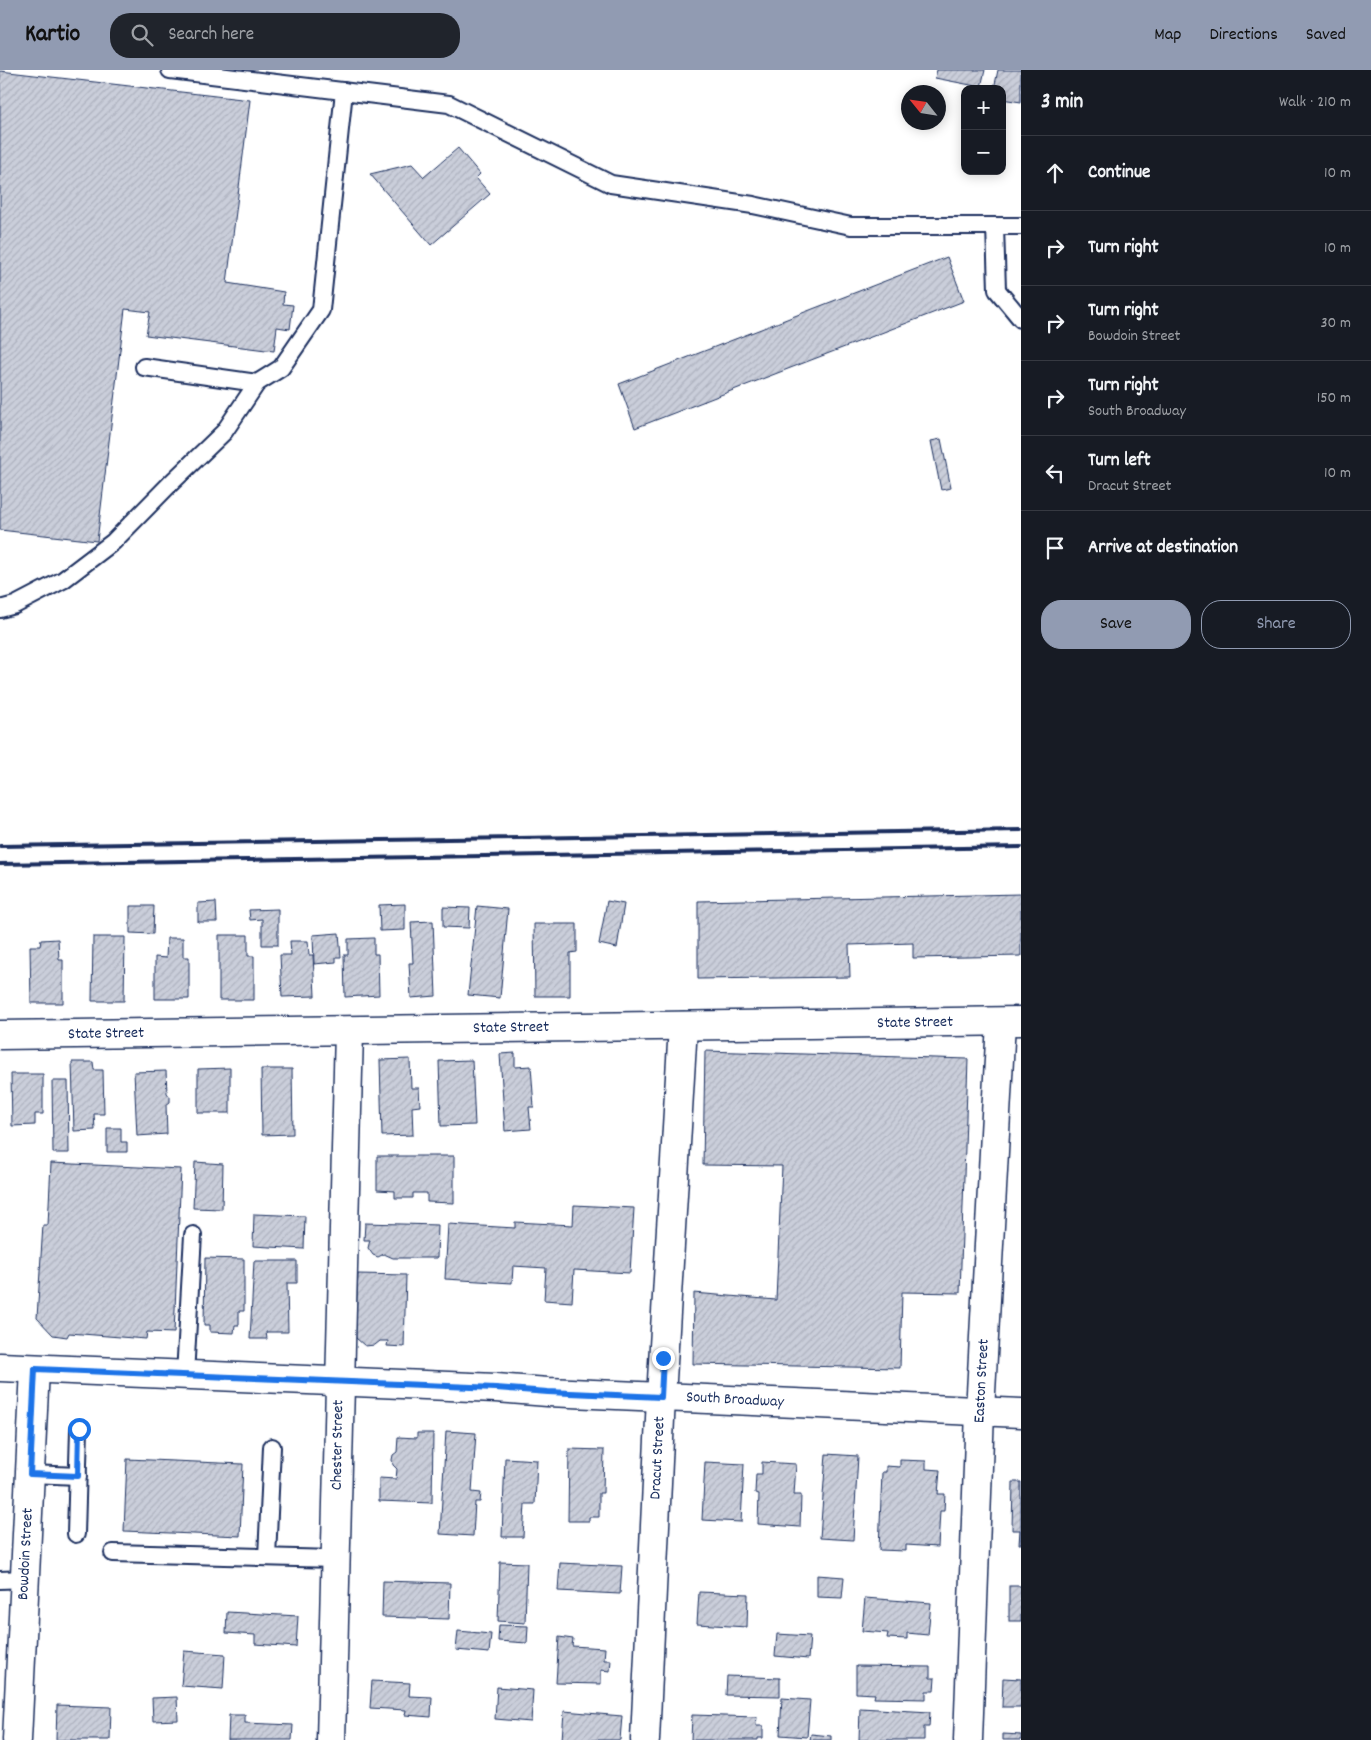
<!DOCTYPE html>
<html lang="en">
<head>
<meta charset="utf-8">
<style>
  body { margin:0; font-family:Dekko,sans-serif; background:#20242c; color:#f1f3f6 }
  .controls { position:absolute; right:15px; top:15px; display:grid; overflow:hidden; border-radius:10px; box-shadow:0 2px 12px #0003 }
  .controls button { width:45px; height:45px; display:grid; place-items:center; padding:0; border:0; border-bottom:1px solid #363941; background:#171b24; color:#f1f3f6; font:25px sans-serif }
  .compass { position:absolute; left:901px; top:15px; width:45px; height:45px; border-radius:50%; background:#171b24; box-shadow:0 2px 12px #0003; rotate:300deg }
  .stop { position:absolute; width:15px; height:15px; margin:-11px; border:4px solid #1a73e8; border-radius:50%; background:#fff }
  .stop.end { background:#1a73e8; border-color:#fff; box-shadow:0 1px 5px #0008 }
  .list { margin:0; padding:0; list-style:none }
  h2 { display:flex; justify-content:space-between; align-items:center; height:65px; margin:0; padding:0 20px; font-size:21px }
  h2 small { font-size:16px; font-weight:400; color:#9ea1a6 }
  .list li { display:grid; grid-template-columns:32px 1fr auto; gap:15px; align-items:center; box-sizing:border-box; height:75px; padding:0 20px; border-top:1px solid #363941 }
  .list b { display:block; font-size:19px; white-space:nowrap }
  .list p { margin:0; font-size:16px; white-space:nowrap; color:#9ea1a6 }
  .list em { font-size:16px; font-style:normal; color:#9ea1a6 }
  .actions { display:flex; gap:10px; padding:15px 20px }
  .actions a { flex:1; padding:11px 0; border:1px solid #919bb2; border-radius:20px; text-align:center; font-size:18px; color:#919bb2 }
  .actions .main { background:#919bb2; color:#111 }
  .icon { flex:none; width:28px; height:28px; fill:none; stroke:currentColor; stroke-width:2; stroke-linecap:round; stroke-linejoin:round }
  .map { position:relative; flex:none; width:1021px; height:1670px; overflow:hidden }
  header { display:flex; align-items:center; gap:30px; box-sizing:border-box; height:70px; padding:0 25px; background:#919bb2; color:#111 }
  header strong { font-size:24px }
  nav { display:flex; gap:28px; margin-inline-start:auto; font-size:18px }
  .search { width:350px; height:45px; background:#20242c; display:flex; align-items:center; gap:12px; box-sizing:border-box; padding:0 18px; border-radius:20px; color:#9ea1a6; font-size:19px }
  main { display:flex }
  aside { flex:1; background:#171b24 }
  .map>svg:first-child { display:block }
  .building { fill:url(#building-hatch); stroke:#1b2f5e }
  .lines { fill:none; stroke-linecap:round; stroke-linejoin:round }
  .lane-casing { stroke:#1b2f5e; stroke-width:20 }
  .street-casing { stroke:#1b2f5e; stroke-width:31 }
  .primary-casing { stroke:#1b2f5e; stroke-width:31 }
  .lane { stroke:#fff; stroke-width:16 }
  .street { stroke:#fff; stroke-width:28 }
  .primary { stroke:#fff; stroke-width:28 }
  .rail { stroke:#1b2f5e; stroke-width:4 }
  .route { stroke:#1a73e8; stroke-width:6 }
  .labels { text-anchor:middle; dominant-baseline:central; stroke-width:4; stroke-linejoin:round; paint-order:stroke }
  .street-label { font-size:16px; fill:#1b2f5e; stroke:#fff }
</style>
</head>
<body>
<header>
<strong>Kartio</strong>
<div class="search"><svg class="icon" aria-label="search" viewBox="0 0 24 24"><circle cx="10" cy="10" r="6"/><path d="M15 15l6 6"/></svg>Search here</div>
<nav><a>Map</a><a>Directions</a><a>Saved</a></nav>
</header>
<main>
<div class="map">
<svg width="1021" height="1670" viewBox="0 0 1021 1670">
  <defs>
    <pattern id="building-hatch" width="6" height="6" patternUnits="userSpaceOnUse" patternTransform="scale(1.25)"><rect width="6" height="6" fill="#caceda"/><path d="M-1 1l2-2M0 6l6-6M5 7l2-2" fill="none" stroke="#adb1be"/></pattern>
  </defs>
  <rect width="100%" height="100%" fill="#fff"/>
  <filter id="ink" filterUnits="userSpaceOnUse"><feTurbulence type="fractalNoise" baseFrequency=".02" numOctaves="2"/><feDisplacementMap in="SourceGraphic" scale="10" xChannelSelector="R" yChannelSelector="G"/><feConvolveMatrix kernelMatrix="1 2 1 2 8 2 1 2 1" color-interpolation-filters="sRGB"/></filter>
  <g filter="url(#ink)">
    <g class="building">
      <path d="M937,0H985L981,17L935,8Z"/>
      <path d="M998,0H1021V32L1002,29V19H994Z"/>
      <path d="M0,1L250,30L227,213L284,222L283,234L293,235L290,259L277,257L274,281L146,265L150,242L125,239L97,471L0,460Z"/>
      <path d="M458,78L480,104L476,108L490,124L431,175L370,104L412,94L424,107Z"/>
      <path d="M947,187L964,231L635,358L619,314Z"/>
      <path d="M941,369L951,418L941,420L931,371Z"/>
      <path d="M1021,824V886L913,888V873L849,875L850,907L698,909V831Z"/>
      <path d="M607,831L624,834L617,878L599,874Z"/>
      <path d="M216,832L217,852H198V833Z"/>
      <path d="M405,834V860L380,861L379,835Z"/>
      <path d="M130,836H154L153,864L130,863Z"/>
      <path d="M477,836L508,839L500,928L468,925Z"/>
      <path d="M443,837L470,838L469,858L443,857Z"/>
      <path d="M278,839V875H262V849L250,850L249,840Z"/>
      <path d="M433,851L436,926L411,928L409,893H413L411,852Z"/>
      <path d="M534,854H577V882L570,883V926H535Z"/>
      <path d="M339,863L341,887H336V892L314,894L313,865Z"/>
      <path d="M219,865H248V886H254V930H219Z"/>
      <path d="M93,867H125L124,931H92Z"/>
      <path d="M167,868H183V887H189V929H155V887L166,888Z"/>
      <path d="M374,868V884H378L379,925L345,927L344,885H348V869Z"/>
      <path d="M58,869L59,890H63V933H31L30,876H40L41,870Z"/>
      <path d="M290,871H308L309,885H313L315,926L282,927L280,885H291Z"/>
      <path d="M705,981L968,989L960,1223L902,1222L900,1298L693,1294L694,1223L776,1230L782,1096L703,1095Z"/>
      <path d="M515,983V997L531,996L534,1037H529L531,1059L505,1061L500,984Z"/>
      <path d="M410,989L411,1018H419L420,1036L412,1037L413,1065L382,1066L380,990Z"/>
      <path d="M472,990L475,1055L441,1056L439,991Z"/>
      <path d="M72,992H93L94,1000H103L104,1044H94L95,1060L74,1061Z"/>
      <path d="M230,998V1043H198V999Z"/>
      <path d="M261,999H292L293,1064L262,1065Z"/>
      <path d="M166,1001L167,1023L170,1027V1032L166,1035L167,1064L137,1066L134,1002Z"/>
      <path d="M11,1004H43V1044H35V1055L12,1056Z"/>
      <path d="M52,1011H68L69,1083H53Z"/>
      <path d="M107,1058H121V1072H127V1082H107Z"/>
      <path d="M377,1086H454V1133L427,1132V1123H413V1128H395V1121L377,1120Z"/>
      <path d="M195,1092L223,1094L222,1139L193,1138Z"/>
      <path d="M51,1093L181,1099L174,1263L147,1262L146,1269L69,1263L67,1267L53,1265L37,1248L43,1155H48Z"/>
      <path d="M574,1135L634,1138L630,1203L574,1200L572,1232L544,1230L546,1198L513,1196L512,1213L445,1209L448,1154L515,1158V1152L573,1155Z"/>
      <path d="M254,1144L305,1146L304,1179L253,1176Z"/>
      <path d="M365,1153L438,1155L437,1188H393L384,1184L378,1187L373,1185L368,1178L370,1170H364Z"/>
      <path d="M205,1188L244,1189V1241H239V1255H235L234,1263L210,1262V1255H204Z"/>
      <path d="M254,1191H297V1213H287L288,1262H266L267,1269H250Z"/>
      <path d="M358,1204L406,1205L404,1277L387,1276L388,1271H380L375,1275L365,1276L356,1268L355,1262Z"/>
      <path d="M446,1361L476,1363L472,1422L481,1423L480,1432H475L473,1466L440,1464Z"/>
      <path d="M417,1363H433L432,1433L379,1431V1408L396,1409L397,1399L393,1395L392,1390L393,1385L397,1382L398,1367L417,1368Z"/>
      <path d="M569,1379L604,1380L603,1423H599V1447H589V1451H568Z"/>
      <path d="M826,1384L858,1386L853,1470L820,1468Z"/>
      <path d="M505,1388L537,1390L535,1434H525L523,1467H502Z"/>
      <path d="M127,1389L243,1394L240,1466L124,1461Z"/>
      <path d="M900,1390L926,1391V1399L940,1400L938,1424H945L944,1441H940L938,1477L906,1475V1481L879,1480L882,1402H886V1396L900,1397Z"/>
      <path d="M705,1392L744,1394L741,1452L702,1450Z"/>
      <path d="M762,1392L796,1394L794,1425H801L800,1457L758,1454L759,1424L755,1423L756,1404H762Z"/>
      <path d="M1013,1412H1021V1474H1019L1020,1460H1012Z"/>
      <path d="M500,1492L527,1493L525,1553L498,1551Z"/>
      <path d="M560,1493L622,1496L620,1524L558,1521Z"/>
      <path d="M817,1505L844,1507L842,1528L817,1527Z"/>
      <path d="M383,1511L450,1513L449,1549L382,1547Z"/>
      <rect x="1009" y="1516" width="12" height="35"/>
      <path d="M699,1522L748,1524L747,1557L697,1554Z"/>
      <path d="M865,1528L931,1533L928,1565L907,1563V1569L887,1568L888,1563L862,1561Z"/>
      <path d="M227,1542L298,1546L296,1577L255,1574V1565L226,1563Z"/>
      <path d="M499,1555L528,1556L527,1573L498,1571Z"/>
      <path d="M458,1561L491,1564L489,1583L456,1580Z"/>
      <path d="M777,1564L810,1566L808,1589L775,1586Z"/>
      <path d="M559,1567L573,1569L572,1576L605,1578L604,1590H611L610,1601L601,1600V1614L556,1613Z"/>
      <path d="M184,1581L225,1584L223,1619L181,1616Z"/>
      <path d="M856,1596L930,1597V1608H935L934,1621H926V1629L874,1628L875,1624L856,1623Z"/>
      <path d="M727,1606L780,1608V1626L726,1625Z"/>
      <path d="M1003,1608L1021,1609V1637H1002Z"/>
      <path d="M372,1611L410,1613L409,1626L432,1627L431,1647L405,1645L406,1640L370,1638Z"/>
      <path d="M497,1617L533,1620L531,1652L495,1649Z"/>
      <path d="M177,1627L178,1650L153,1651L152,1628Z"/>
      <path d="M782,1628L810,1630L807,1667L780,1665Z"/>
      <path d="M57,1635L111,1637L110,1670H56Z"/>
      <path d="M860,1638L930,1642L929,1657H924V1670H859Z"/>
      <path d="M564,1641L622,1646L620,1670H562Z"/>
      <path d="M229,1645H245V1653L293,1655L292,1670H228Z"/>
      <path d="M692,1645L757,1647L756,1656H763V1668H758V1670H691Z"/>
      <path d="M811,1664L831,1666V1670H810Z"/>
      <path d="M1003,1664L1021,1665V1670H1003Z"/>
    </g>
    <g class="lines">
      <defs>
        <g id="lane">
          <path d="M170,0L449,34L611,114L753,135L851,156H1021"/>
          <path d="M995,156L997,220L1021,249"/>
          <path d="M144,297L257,313L281,298L321,240L344,21"/>
          <path d="M0,539L15,535L63,510L113,472L170,414L224,362L257,313"/>
          <path d="M185,1305L193,1165"/>
          <path d="M31,1404L78,1406"/>
          <path d="M76,1464L79,1359"/>
          <path d="M113,1483L335,1489"/>
          <path d="M267,1487L272,1377"/>
          <path d="M0,1510L25,1509"/>
        </g>
        <g id="street">
          <path d="M0,965L1021,951"/>
          <path d="M17,1670L35,1299"/>
          <path d="M331,1670L349,961"/>
          <path d="M645,1670L661,1327L683,956"/>
          <path d="M968,1670L980,1341L1001,952"/>
        </g>
        <path id="primary" d="M0,1297L496,1318L548,1322L1021,1343"/>
      </defs>
      <use href="#lane" class="lane-casing"/>
      <use href="#street" class="street-casing"/>
      <use href="#primary" class="primary-casing"/>
      <use href="#lane" class="lane"/>
      <use href="#street" class="street"/>
      <use href="#primary" class="primary"/>
      <g class="rail">
        <path d="M0,776L1021,760"/>
        <path d="M0,794L1021,777"/>
      </g>
    </g>
  </g>
  <g class="lines" filter="url(#ink)">
    <path class="route" d="M79,1359L78,1406L30,1404L35,1299L496,1318L548,1322L661,1327L663,1288"/>
  </g>
  <g class="labels">
    <g class="street-label">
      <text transform="translate(915 953) rotate(-1)">State Street</text>
      <text transform="translate(511 958) rotate(-1)">State Street</text>
      <text transform="translate(106 964) rotate(-1)">State Street</text>
      <text transform="translate(982 1311) rotate(-87)">Easton Street</text>
      <text transform="translate(735 1330) rotate(3)">South Broadway</text>
      <text transform="translate(338 1375) rotate(-89)">Chester Street</text>
      <text transform="translate(658 1388) rotate(-87)">Dracut Street</text>
      <text transform="translate(26 1484) rotate(-87)">Bowdoin Street</text>
    </g>
  </g>
</svg>
<div class="controls">
<button>+</button>
<button>−</button>
</div>
<svg class="compass" viewBox="-18 -18 36 36"><path d="M0-13l5 13h-10z" fill="#e53935"/><path d="M0 13l5-13h-10z" fill="#9ea1a6"/></svg>
<div class="stop" style="left:79px;top:1359px"></div>
<div class="stop end" style="left:663px;top:1288px"></div>
</div>
<aside>
<h2>3 min<small>Walk · 210 m</small></h2>
<ul class="list">
<li><svg class="icon" aria-label="ahead" viewBox="0 0 24 24"><path d="M12 20V5M6 11l6-6 6 6"/></svg><div><b>Continue</b></div><em>10 m</em></li>
<li><svg class="icon" aria-label="right" viewBox="0 0 24 24"><path d="M7 20v-9h11M14 6l5 5-5 5"/></svg><div><b>Turn right</b></div><em>10 m</em></li>
<li><svg class="icon" aria-label="right" viewBox="0 0 24 24"><path d="M7 20v-9h11M14 6l5 5-5 5"/></svg><div><b>Turn right</b><p>Bowdoin Street</p></div><em>30 m</em></li>
<li><svg class="icon" aria-label="right" viewBox="0 0 24 24"><path d="M7 20v-9h11M14 6l5 5-5 5"/></svg><div><b>Turn right</b><p>South Broadway</p></div><em>150 m</em></li>
<li><svg class="icon" aria-label="left" viewBox="0 0 24 24"><path d="M17 20v-9H6M10 6l-5 5 5 5"/></svg><div><b>Turn left</b><p>Dracut Street</p></div><em>10 m</em></li>
<li><svg class="icon" aria-label="arrive" viewBox="0 0 24 24"><path d="M6 21V4h12l-3 4 3 4H6"/></svg><div><b>Arrive at destination</b></div></li>
</ul>
<div class="actions"><a class="main">Save</a><a>Share</a></div>
</aside>
</main>
</body>
</html>
